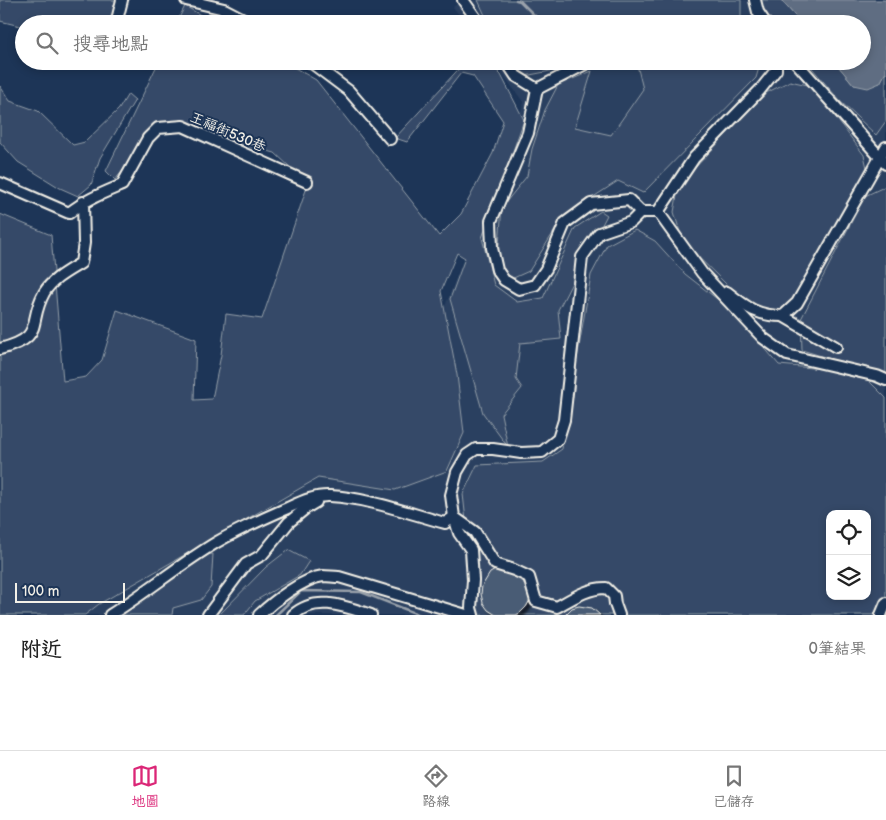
<!DOCTYPE html>
<html lang="zh-TW">
<head>
<meta charset="utf-8">
<style>
  body { margin:0; font-family:"Balsamiq Sans","LXGW WenKai TC",sans-serif; background:#f2f2f2; color:#222 }
  .controls { position:absolute; right:15px; bottom:15px; display:grid; overflow:hidden; border-radius:10px; box-shadow:0 2px 8px #0003 }
  .controls button { width:45px; height:45px; display:grid; place-items:center; padding:0; border:0; border-bottom:1px solid #e0e0e0; background:#fff; color:#222; font:25px sans-serif }
  .scale { position:absolute; left:15px; bottom:12px; width:110px; box-sizing:border-box; padding-left:5px; border:2px solid #f4f1e8; border-top:0; font-size:14px; line-height:18px; white-space:nowrap; color:#f4f1e8; -webkit-text-stroke:4px #1d3557; paint-order:stroke }
  .list { margin:0; padding:0; list-style:none }
  h2 { display:flex; justify-content:space-between; align-items:center; height:65px; margin:0; padding:0 20px; font-size:21px }
  h2 small { font-size:16px; font-weight:400; color:#767676 }
  .icon { flex:none; width:28px; height:28px; fill:none; stroke:currentColor; stroke-width:2; stroke-linecap:round; stroke-linejoin:round }
  .map { position:relative; flex:none; width:886px; height:615px; overflow:hidden }
  .search { position:absolute; background:#fff; box-shadow:0 2px 8px #0003; left:15px; right:15px; top:15px; height:55px; display:flex; align-items:center; gap:12px; box-sizing:border-box; padding:0 18px; border-radius:28px; color:#767676; font-size:19px }
  .sheet { height:135px; background:#fff }
  nav { display:flex; justify-content:space-around; align-items:center; box-sizing:border-box; height:70px; border-top:1px solid #e0e0e0; background:#fff; font-size:14px; color:#767676 }
  nav a { display:grid; justify-items:center; gap:2px }
  nav .on { color:#db2777 }
  .map>svg:first-child { display:block }
  .built { fill:#2a4060 }
  .green { fill:#354a67; stroke:#949ea8; fill-rule:evenodd }
  .water { fill:#5e6d82; stroke:#9aa2ab }
  .lines { fill:none; stroke-linecap:round; stroke-linejoin:round }
  .stream { stroke:#9aa2ab; stroke-width:2.5 }
  .building { fill:#485b74; stroke:#f4f1e8; filter:url(#shadow) }
  .minor-casing { stroke:#f4f1e8; stroke-width:14 }
  .minor { stroke:#1d3557; stroke-width:10 }
  .labels { text-anchor:middle; dominant-baseline:central; stroke-width:4; stroke-linejoin:round; paint-order:stroke }
  .street-label { font-size:14px; fill:#f4f1e8; stroke:#1d3557 }
</style>
</head>
<body>
<div class="map">
<svg width="886" height="615" viewBox="0 0 886 615">
  <defs>
    <filter id="shadow"><feDropShadow dx="3.5" dy="3.5" stdDeviation="1" flood-color="#0009"/></filter>
  </defs>
  <rect width="100%" height="100%" fill="#1d3557"/>
  <filter id="ink" filterUnits="userSpaceOnUse"><feTurbulence type="fractalNoise" baseFrequency=".02" numOctaves="2"/><feDisplacementMap in="SourceGraphic" scale="10" xChannelSelector="R" yChannelSelector="G"/><feConvolveMatrix kernelMatrix="1 2 1 2 8 2 1 2 1" color-interpolation-filters="sRGB"/></filter>
  <g filter="url(#ink)">
    <path class="built" d="M463,0H886V412L752,615H22L414,386L524,103L493,61H862V24H466L453,7Z"/>
    <g class="green">
      <path d="M0,0H124L114,24H24V27L0,21Z"/>
      <path d="M478,0H741V21L743,24H489Z"/>
      <path d="M759,0H781L802,24H775L760,6Z"/>
      <path d="M185,6L216,24H176Z"/>
      <path d="M159,61H283L316,80L439,236L461,214L493,153L503,121L473,76L461,73L407,142L395,138L466,61H487L501,75L524,120L482,238L494,285L517,302L543,298L575,228L601,211L607,215L558,310L561,339L520,343L516,379L522,388L501,414L508,447L483,413L450,299L465,258L457,253L441,291L457,375L464,433L447,471L395,490L318,478L99,604L85,615H0V214L51,235L63,381L86,377L102,360L117,310L196,339L194,400L212,399L221,355L226,314L262,319L308,184L275,153L162,123L115,180L106,171Z"/>
      <path d="M513,61H579L560,69L525,76Z"/>
      <path d="M636,61H761L756,78L643,193L618,181L564,216L529,271L509,280L498,257L502,207L527,176L532,149L545,110L558,85L592,71L575,127L611,135L643,89Z"/>
      <path d="M806,61H834L854,85L880,83L886,72V121L876,135L840,101Z"/>
      <path d="M790,81L812,86L864,155L867,168L800,304L779,320L750,312L727,285L683,242L674,212L679,185L764,94Z"/>
      <path d="M0,86L10,101L38,111L73,145L85,142L119,109L128,94L135,100L100,158L91,185L78,196L60,188L18,162L0,142Z"/>
      <path d="M886,186V376L802,350L801,319L865,196Z"/>
      <path d="M635,230L655,241L685,274L721,302L757,339L779,365L823,369L867,379L886,398V615H467L469,547L463,494L477,465L543,462L562,449L591,275L607,245ZM830,514H867V596H830Z"/>
      <path d="M288,550L309,561L300,575L255,601L244,615H219L266,567Z"/>
      <path d="M213,554L211,587L201,600L173,608L172,615H119L166,583L199,555Z"/>
    </g>
    <path class="water" d="M781,0H886V72L880,83L868,88L854,85L834,61H862V24H802Z"/>
    <g class="lines">
      <g class="stream">
        <path d="M516,0L520,1L543,24"/>
        <path d="M625,24H626"/>
        <path d="M276,615L301,591L361,592L420,615"/>
      </g>
    </g>
    <g class="building">
      <path d="M497,569L520,571L531,591L530,600L526,607L520,613L516,615H496L488,610L483,603L481,594L482,586L490,573Z"/>
      <path d="M579,606L592,608L600,615H565L572,608Z"/>
    </g>
    <g class="lines">
      <defs>
        <g id="minor">
          <path d="M186,0L224,9L253,24"/>
          <path d="M463,0L480,24"/>
          <path d="M755,0L758,12L766,24"/>
          <path d="M116,24L122,0"/>
          <path d="M309,61L349,91L390,139"/>
          <path d="M506,61L516,76L537,89L528,133L491,221L492,248L497,270L504,280L519,289L535,285L546,269L565,223L591,204L629,200L641,212H658L694,158L760,90L776,70V61"/>
          <path d="M795,61L886,164"/>
          <path d="M537,89L591,61"/>
          <path d="M0,183L69,213C85,200 103,193 122,185L148,138L158,128L183,126L307,182"/>
          <path d="M658,212L702,273L763,338L787,355L877,376L886,380"/>
          <path d="M727,292C747,308 758,316 783,316L797,303L886,147"/>
          <path d="M783,316L836,347"/>
          <path d="M0,349C46,337 27,324 44,293C52,279 68,271 81,263L84,243L83,202"/>
          <path d="M110,615C147,592 180,564 217,542C238,530 260,520 283,510C297,504 313,495 330,496C368,498 408,513 445,523L454,517L475,532L495,564L514,570L529,577L536,601L557,607C573,598 588,588 606,588L614,596L615,604L619,615"/>
          <path d="M208,615L246,564L262,555L289,522L306,508L316,502"/>
          <path d="M259,615C274,601 302,579 323,576C328,576 334,577 339,577L466,615"/>
          <path d="M293,615C316,594 347,607 371,615"/>
          <path d="M473,615L471,608L473,580L471,550L459,533L454,517L451,495L457,472L467,455L476,449H493L521,453L542,452L558,439L564,420L582,257L599,233L631,222L641,212"/>
          <path d="M881,615L886,603"/>
        </g>
      </defs>
      <use href="#minor" class="minor-casing"/>
      <use href="#minor" class="minor"/>
    </g>
  </g>
  <g class="labels">
    <g class="street-label">
      <text transform="translate(228 132) rotate(23)">王福街530巷</text>
    </g>
  </g>
</svg>
<div class="controls">
<button><svg class="icon" aria-label="locate" viewBox="0 0 24 24"><circle cx="12" cy="12" r="6"/><path d="M12 2v4M12 18v4M2 12h4M18 12h4"/></svg></button>
<button><svg class="icon" aria-label="layers" viewBox="0 0 24 24"><path d="M12 4l9 5-9 5-9-5zM3 14l9 5 9-5"/></svg></button>
</div>
<div class="scale">100 m</div>
<div class="search"><svg class="icon" aria-label="search" viewBox="0 0 24 24"><circle cx="10" cy="10" r="6"/><path d="M15 15l6 6"/></svg>搜尋地點</div>
</div>
<section class="sheet">
<h2>附近<small>0筆結果</small></h2>
<ul class="list">
</ul>
</section>
<nav>
<a class="on"><svg class="icon" aria-label="map" viewBox="0 0 24 24"><path d="M3 6l6-2 6 2 6-2v14l-6 2-6-2-6 2zM9 4v14M15 6v14"/></svg>地圖</a>
<a><svg class="icon" aria-label="directions" viewBox="0 0 24 24"><path d="M12 3l9 9-9 9-9-9zM9 14v-3h6M13 9l2 2-2 2"/></svg>路線</a>
<a><svg class="icon" aria-label="saved" viewBox="0 0 24 24"><path d="M7 4h10v16l-5-4-5 4z"/></svg>已儲存</a>
</nav>
</body>
</html>
